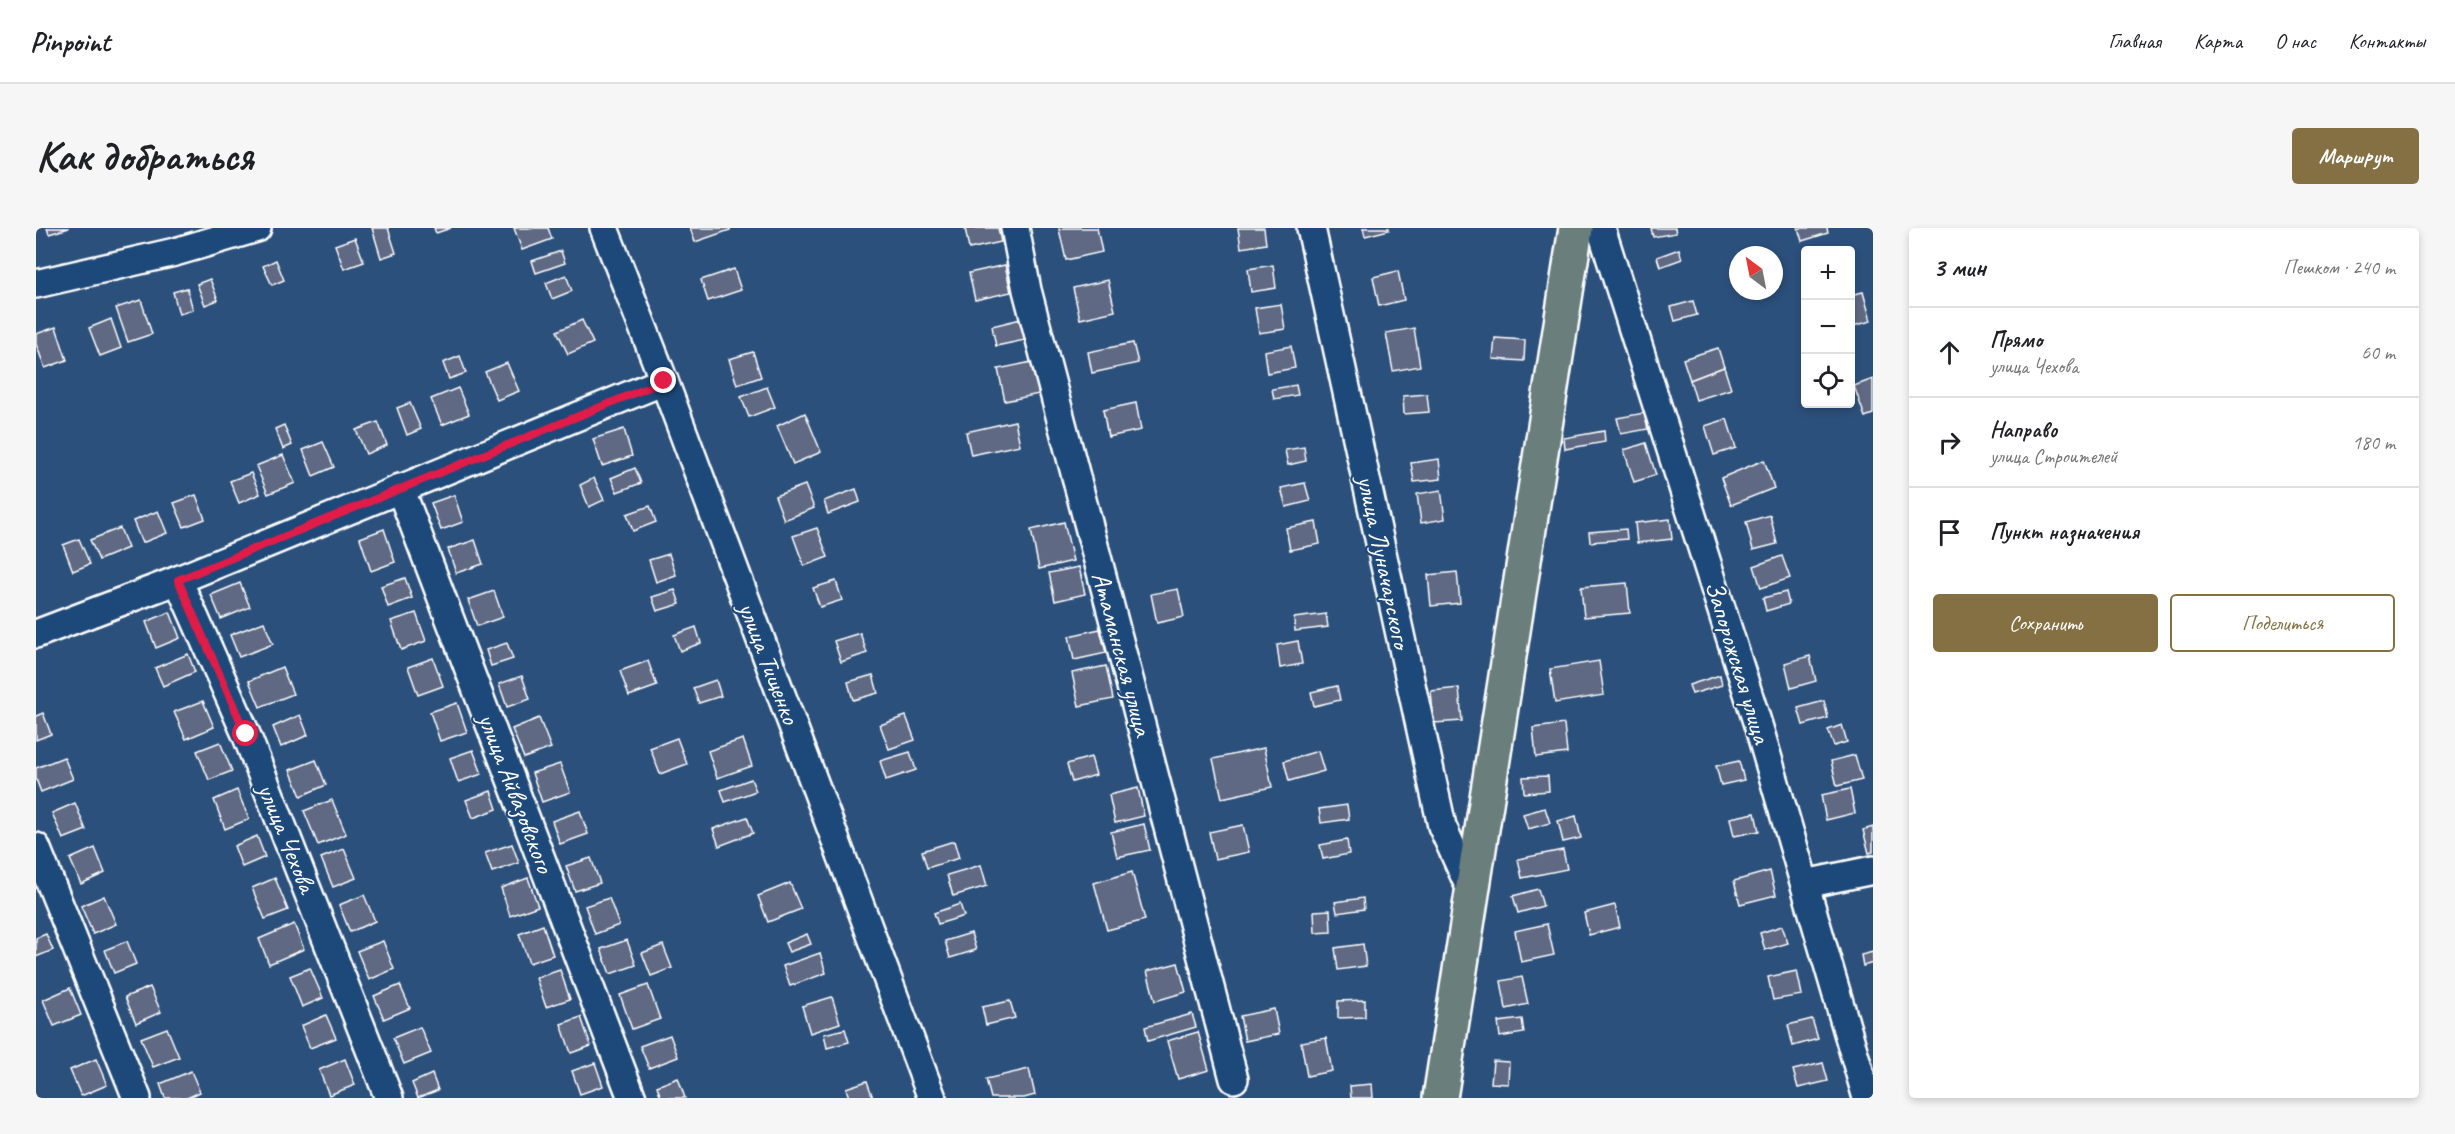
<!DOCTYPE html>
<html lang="ru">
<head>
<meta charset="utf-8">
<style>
  body { margin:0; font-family:Caveat,sans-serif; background:#f6f6f6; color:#202124 }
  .controls { position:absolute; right:18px; top:18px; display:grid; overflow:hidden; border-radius:6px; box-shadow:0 3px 9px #0003 }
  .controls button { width:54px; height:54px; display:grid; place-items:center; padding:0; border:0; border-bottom:2px solid #e0e0e0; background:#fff; color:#202124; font:30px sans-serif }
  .compass { position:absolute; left:1693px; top:18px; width:54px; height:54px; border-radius:50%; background:#fff; box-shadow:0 3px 9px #0003; rotate:328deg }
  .stop { position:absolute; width:18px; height:18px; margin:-14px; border:4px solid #e11d48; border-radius:50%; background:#fff }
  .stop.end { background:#e11d48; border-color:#fff; box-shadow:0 2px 6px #0008 }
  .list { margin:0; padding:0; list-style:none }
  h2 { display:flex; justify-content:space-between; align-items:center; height:78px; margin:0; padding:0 24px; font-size:26px }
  h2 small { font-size:20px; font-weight:400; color:#757577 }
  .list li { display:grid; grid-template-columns:39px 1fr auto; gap:18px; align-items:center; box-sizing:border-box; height:90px; padding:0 24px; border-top:2px solid #e0e0e0 }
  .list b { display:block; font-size:22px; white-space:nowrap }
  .list p { margin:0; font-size:20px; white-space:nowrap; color:#757577 }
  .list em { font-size:20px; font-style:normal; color:#757577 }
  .actions { display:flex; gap:12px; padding:18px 24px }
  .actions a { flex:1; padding:14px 0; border:2px solid #847042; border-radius:6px; text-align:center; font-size:21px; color:#847042 }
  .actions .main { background:#847042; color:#fff }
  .icon { flex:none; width:33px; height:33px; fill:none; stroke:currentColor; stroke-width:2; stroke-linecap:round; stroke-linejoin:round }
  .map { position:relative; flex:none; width:1837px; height:870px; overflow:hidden; border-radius:6px }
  header { display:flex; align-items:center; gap:36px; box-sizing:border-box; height:84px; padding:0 30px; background:#fff; border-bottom:2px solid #e0e0e0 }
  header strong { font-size:28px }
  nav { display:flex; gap:33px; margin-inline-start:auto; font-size:21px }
  .intro { display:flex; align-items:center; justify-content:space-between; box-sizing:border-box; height:144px; padding:0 36px }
  h1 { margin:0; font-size:42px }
  .button { padding:15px 27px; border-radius:6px; background:#847042; color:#fff; font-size:21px; font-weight:700 }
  main { display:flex; gap:36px; padding:0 36px }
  aside { flex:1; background:#fff; border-radius:6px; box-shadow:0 3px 9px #0003 }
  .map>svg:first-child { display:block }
  .building { fill:#606983; stroke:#fff; stroke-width:1.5 }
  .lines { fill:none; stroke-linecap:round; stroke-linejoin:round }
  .minor-casing { stroke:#fff; stroke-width:32 }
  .major-casing { stroke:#fff; stroke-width:38 }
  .minor { stroke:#1f4a7a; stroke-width:27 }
  .major { stroke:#6b7f7c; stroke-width:33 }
  .route { stroke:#e11d48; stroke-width:8 }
  .labels { text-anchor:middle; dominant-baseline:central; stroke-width:4.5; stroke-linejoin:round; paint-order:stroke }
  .street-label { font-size:26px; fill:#fff; stroke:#1f4a7a }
</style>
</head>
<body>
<header>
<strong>Pinpoint</strong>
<nav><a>Главная</a><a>Карта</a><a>О нас</a><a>Контакты</a></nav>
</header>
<div class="intro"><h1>Как добраться</h1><a class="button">Маршрут</a></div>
<main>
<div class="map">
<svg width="1837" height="870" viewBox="0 0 1837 870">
  <rect width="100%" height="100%" fill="#2c507c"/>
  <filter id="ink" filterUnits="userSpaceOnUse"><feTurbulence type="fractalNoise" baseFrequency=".0167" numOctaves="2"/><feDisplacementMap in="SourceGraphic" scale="12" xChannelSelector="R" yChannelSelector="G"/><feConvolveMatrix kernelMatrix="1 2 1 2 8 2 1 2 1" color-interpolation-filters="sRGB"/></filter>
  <g filter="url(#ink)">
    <g class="building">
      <path d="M11,0H33L13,6Z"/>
      <path d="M336,0H352L360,25L345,30Z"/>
      <path d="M398,0H415L400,5Z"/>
      <path d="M478,0H512L516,11L486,22Z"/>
      <path d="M654,0H694V2L659,14Z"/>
      <path d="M929,0H962L965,14L933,21Z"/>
      <path d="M1028,0H1061L1066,24L1030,32L1023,1Z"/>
      <path d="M1202,0H1228L1230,16L1205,20Z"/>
      <path d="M1327,0H1353V2L1329,8Z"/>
      <path d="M1615,0H1639L1640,5L1617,9Z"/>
      <path d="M1762,0H1791L1792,5L1766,13Z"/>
      <path d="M319,10L328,34L308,41L299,17Z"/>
      <path d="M1643,21L1646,31L1624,39L1621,29Z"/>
      <path d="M525,23L529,35L500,45L496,33Z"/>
      <path d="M240,32L248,52L236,57L227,38Z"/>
      <path d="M969,37L975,64L939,72L933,45Z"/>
      <path d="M1237,37L1240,60L1215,64L1212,41Z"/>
      <path d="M698,41L705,62L672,73L665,52Z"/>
      <path d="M1362,43L1368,72L1343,78L1337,49Z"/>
      <path d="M530,47L536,63L516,71L510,55Z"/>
      <path d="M174,51L182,72L169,77L161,56Z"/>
      <path d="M1072,52L1079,83L1044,91L1037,60Z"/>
      <path d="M151,60L157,82L143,86L137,64Z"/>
      <path d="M1827,64L1835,93L1814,99V67Z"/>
      <path d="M105,72L116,106L92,114L80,80Z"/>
      <path d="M1657,73L1661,87L1639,93L1635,79Z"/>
      <path d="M1245,76L1249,101L1223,105L1219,80Z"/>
      <path d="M75,91L85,120L64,128L53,100Z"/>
      <path d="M985,91L989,112L960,118L956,98Z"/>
      <path d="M546,92L557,115L532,126L521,103Z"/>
      <path d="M20,99L31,132L9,140L0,116V106Z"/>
      <path d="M1378,100L1384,138L1357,143L1350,105Z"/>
      <path d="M1459,110L1489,112L1488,133L1457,131Z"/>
      <path d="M1097,115L1102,135L1056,145L1052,124Z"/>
      <path d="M1255,118L1259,140L1231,145L1228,123Z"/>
      <path d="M1682,120L1688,139L1654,152L1647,131Z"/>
      <path d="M717,124L725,149L701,157L693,131Z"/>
      <path d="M424,128L430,145L413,151L407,135Z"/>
      <path d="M996,134L1003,166L969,173L962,141Z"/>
      <path d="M471,135L483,163L461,172L449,144Z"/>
      <path d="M1688,139L1695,161L1660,172L1654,152Z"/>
      <path d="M1837,151V186L1829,189L1818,158Z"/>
      <path d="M1260,157L1262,167L1238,171L1236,161Z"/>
      <path d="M731,159L739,179L713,189L705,169Z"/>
      <path d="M422,160L433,186L406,197L395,171Z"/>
      <path d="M1391,166L1393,184L1368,186L1367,168Z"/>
      <path d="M374,175L385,201L371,207L361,180Z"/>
      <path d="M1100,175L1105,202L1072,209L1067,182Z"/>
      <path d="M769,185L785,224L757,236L741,198Z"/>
      <path d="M1608,185L1612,201L1585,206L1581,190Z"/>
      <path d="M1691,191L1700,220L1678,227L1669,198Z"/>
      <path d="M979,193L984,217L935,227L930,204Z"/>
      <path d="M342,194L351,217L330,226L320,202Z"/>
      <path d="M248,197L256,217L247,221L239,201Z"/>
      <path d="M588,201L596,228L566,238L557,211Z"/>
      <path d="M1568,203L1569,214L1529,221L1528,210Z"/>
      <path d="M287,214L298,239L277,248L267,222Z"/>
      <path d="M1610,215L1620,247L1598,254L1588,222Z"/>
      <path d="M1268,219L1270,233L1252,237L1249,222Z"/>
      <path d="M247,227L259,255L232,266L220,238Z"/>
      <path d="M1403,231L1405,251L1378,254L1375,235Z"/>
      <path d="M1728,232L1738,260L1695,277L1685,250Z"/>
      <path d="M599,240L605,255L581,264L575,250Z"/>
      <path d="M215,245L224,266L203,275L194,253Z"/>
      <path d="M558,250L568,272L553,279L544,257Z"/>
      <path d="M1269,255L1274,273L1250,279L1245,260Z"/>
      <path d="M769,257L778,280L748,292L739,268Z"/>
      <path d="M820,261L824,274L792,286L788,273Z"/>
      <path d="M1405,262L1409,291L1385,295L1381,266Z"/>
      <path d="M160,267L169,291L148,299L138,275Z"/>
      <path d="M418,267L427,294L405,302L395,275Z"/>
      <path d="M614,278L620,294L597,303L591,286Z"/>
      <path d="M122,283L131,305L106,315L97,293Z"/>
      <path d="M1734,287L1741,316L1717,322L1710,294Z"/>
      <path d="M1634,291L1636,311L1601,315L1599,295Z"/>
      <path d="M1028,294L1037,333L1003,341L995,302Z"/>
      <path d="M1280,294L1284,316L1254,322L1250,300Z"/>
      <path d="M84,300L92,320L63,332L54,312Z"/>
      <path d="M781,300L792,329L768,338L757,308Z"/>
      <path d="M348,301L359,334L335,343L324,310Z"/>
      <path d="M1590,301L1591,311L1554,314L1553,304Z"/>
      <path d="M43,311L54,336L37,343L27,317Z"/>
      <path d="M439,312L447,336L420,345L412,321Z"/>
      <path d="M633,326L640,347L620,354L613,332Z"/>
      <path d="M1746,328L1754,350L1725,360L1718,338Z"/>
      <path d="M1043,339L1049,366L1019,373L1013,345Z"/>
      <path d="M1421,344L1424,375L1395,378L1392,347Z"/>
      <path d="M369,350L376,370L352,379L345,358Z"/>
      <path d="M800,353L806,372L784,379L777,360Z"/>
      <path d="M204,355L214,379L185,391L175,367Z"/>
      <path d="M1591,355L1594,385L1548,389L1545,359Z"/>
      <path d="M1142,361L1148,389L1121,395L1115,366Z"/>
      <path d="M639,362L644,376L621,383L616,369Z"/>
      <path d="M458,363L467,389L441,398L432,372Z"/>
      <path d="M1750,364L1753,376L1730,383L1727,370Z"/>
      <path d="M134,384L144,410L120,420L110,394Z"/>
      <path d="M380,385L390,413L365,422L355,393Z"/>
      <path d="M1290,386L1292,399L1259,403L1258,390Z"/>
      <path d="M228,394L237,416L203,429L194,407Z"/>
      <path d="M660,399L665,415L644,423L638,407Z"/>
      <path d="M1064,401L1070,425L1038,432L1033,408Z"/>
      <path d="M824,405L831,425L805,434L798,413Z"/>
      <path d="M1262,413L1266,436L1244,440L1241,417Z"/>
      <path d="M471,415L477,431L455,438L450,422Z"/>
      <path d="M152,426L159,444L127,458L119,440Z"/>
      <path d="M1774,428L1780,453L1755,460L1749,435Z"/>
      <path d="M397,430L407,458L382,467L372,439Z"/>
      <path d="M612,433L621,458L593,468L584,443Z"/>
      <path d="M1563,433L1568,467L1519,475L1514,441Z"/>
      <path d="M1070,438L1077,471L1043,478L1036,445Z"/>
      <path d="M246,439L257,466L224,479L213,453Z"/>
      <path d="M837,447L842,465L817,472L812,454Z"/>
      <path d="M1684,447L1686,457L1656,466L1653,457Z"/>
      <path d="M486,448L494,471L471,479L463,456Z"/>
      <path d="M680,452L685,468L663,475L657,460Z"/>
      <path d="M1301,458L1304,472L1278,478L1275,464Z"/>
      <path d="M1423,460L1426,493L1398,495L1395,463Z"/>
      <path d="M167,473L178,499L150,511L138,484Z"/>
      <path d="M1788,473L1792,490L1767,497L1762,480Z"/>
      <path d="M421,475L431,504L404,513L394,484Z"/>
      <path d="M7,485L15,506L0,512V488Z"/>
      <path d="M264,487L272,507L245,519L237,499Z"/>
      <path d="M870,488L879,512L853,521L844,497Z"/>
      <path d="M503,490L515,520L488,530L476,501Z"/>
      <path d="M1528,496L1531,525L1500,529L1497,500Z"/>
      <path d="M1806,497L1811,514L1798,518L1792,502Z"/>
      <path d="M641,510L651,536L624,546L614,520Z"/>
      <path d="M707,511L716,538L681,550L672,523Z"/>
      <path d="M184,514L196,543L173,552L161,523Z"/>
      <path d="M1228,520L1236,559L1186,570L1177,531Z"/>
      <path d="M437,522L446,546L422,554L414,530Z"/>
      <path d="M1282,523L1288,543L1253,553L1248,533Z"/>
      <path d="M874,524L880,542L850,552L844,533Z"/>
      <path d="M1819,527L1826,552L1801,558L1795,533Z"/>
      <path d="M28,529L37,551L5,564L0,551V540Z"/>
      <path d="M1055,529L1060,547L1036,554L1031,536Z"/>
      <path d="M280,532L290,557L265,568L254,542Z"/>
      <path d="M1703,533L1708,552L1685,557L1680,538Z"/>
      <path d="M524,536L534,564L506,574L496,545Z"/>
      <path d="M1512,548L1513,563L1488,565L1487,549Z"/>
      <path d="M715,551L720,563L689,574L685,562Z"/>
      <path d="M1102,560L1108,588L1079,595L1073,567Z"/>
      <path d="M1814,561L1819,585L1790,592L1785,567Z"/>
      <path d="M201,562L213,591L189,601L178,572Z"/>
      <path d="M455,563L461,581L437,590L430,572Z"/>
      <path d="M296,572L310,606L282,617L268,583Z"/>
      <path d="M39,575L50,602L27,611L16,585Z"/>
      <path d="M1311,577L1313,591L1285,595L1283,581Z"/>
      <path d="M1509,580L1514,595L1492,601L1487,586Z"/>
      <path d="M544,583L552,606L524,616L516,593Z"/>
      <path d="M1719,585L1723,603L1698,608L1694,590Z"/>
      <path d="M1540,588L1545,610L1527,614L1522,593Z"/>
      <path d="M711,589L717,605L683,618L677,601Z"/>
      <path d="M1108,596L1114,622L1081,629L1075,604Z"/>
      <path d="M1207,597L1213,624L1179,631L1173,604Z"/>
      <path d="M1837,599V624L1833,625L1827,602Z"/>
      <path d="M221,608L229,629L206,639L198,618Z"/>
      <path d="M1311,612L1313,626L1287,631L1284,617Z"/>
      <path d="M918,613L923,630L891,640L886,623Z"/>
      <path d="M476,616L483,635L456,644L449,625Z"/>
      <path d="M59,620L69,645L45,656L34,631Z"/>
      <path d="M308,621L320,650L297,659L285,630Z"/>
      <path d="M1527,622L1531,641L1486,650L1482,631Z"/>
      <path d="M555,630L564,655L539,663L530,638Z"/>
      <path d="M945,637L951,658L917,668L911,647Z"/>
      <path d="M1734,643L1740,667L1704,676L1698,653Z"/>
      <path d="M1096,644L1109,692L1071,702L1058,655Z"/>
      <path d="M239,650L252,682L229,691L216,660Z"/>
      <path d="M492,650L502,678L474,688L465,660Z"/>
      <path d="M754,655L765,681L732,694L722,668Z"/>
      <path d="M1502,661L1507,678L1482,685L1477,668Z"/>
      <path d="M328,667L339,693L314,704L303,677Z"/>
      <path d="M68,668L80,696L57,706L45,678Z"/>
      <path d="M573,670L583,697L559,706L549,678Z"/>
      <path d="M1327,670L1328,681L1301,685L1299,674Z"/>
      <path d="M924,676L928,688L902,696L898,685Z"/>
      <path d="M1579,677L1584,699L1553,707L1548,685Z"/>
      <path d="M1294,682L1295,704L1279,705L1278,683Z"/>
      <path d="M258,696L268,721L233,736L223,711Z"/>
      <path d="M1511,696L1518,727L1485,734L1479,703Z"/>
      <path d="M507,697L517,727L493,735L483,706Z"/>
      <path d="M1746,698L1752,715L1729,722L1724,705Z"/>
      <path d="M935,705L940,722L914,730L909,713Z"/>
      <path d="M10,706L17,722L0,729V710Z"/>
      <path d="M771,706L775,716L753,724L749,715Z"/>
      <path d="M591,712L600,737L574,746L565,721Z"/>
      <path d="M91,713L100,736L78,745L69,722Z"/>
      <path d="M347,713L358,741L333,752L321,723Z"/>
      <path d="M1327,716L1330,738L1302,742L1299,720Z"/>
      <path d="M627,717L636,740L615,748L606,725Z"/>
      <path d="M1837,724V735L1827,738L1825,727Z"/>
      <path d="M784,725L790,745L754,758L747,738Z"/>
      <path d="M1142,735L1150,764L1119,773L1111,743Z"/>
      <path d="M274,740L287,770L266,779L254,748Z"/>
      <path d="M524,742L534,771L510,779L500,750Z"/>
      <path d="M1761,743L1766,767L1737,772L1732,749Z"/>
      <path d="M1486,749L1492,776L1470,781L1465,753Z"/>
      <path d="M364,757L374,780L348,791L338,768Z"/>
      <path d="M612,757L624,791L596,801L584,767Z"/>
      <path d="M114,759L125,784L100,795L89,769Z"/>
      <path d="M34,760L45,787L18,798L7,772Z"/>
      <path d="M796,769L804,795L774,805L766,778Z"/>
      <path d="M1329,772V789L1302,790V773Z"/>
      <path d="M974,773L979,790L950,797L946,779Z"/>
      <path d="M1238,781L1243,806L1209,813L1204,788Z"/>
      <path d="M1156,786L1160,799L1112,813L1109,799Z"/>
      <path d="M290,787L300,810L274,820L265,798Z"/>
      <path d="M545,789L555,818L535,825L525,796Z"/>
      <path d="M1486,791L1488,805L1464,809L1462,794Z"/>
      <path d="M1776,791L1782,811L1757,818L1752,797Z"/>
      <path d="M384,799L395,825L368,836L357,810Z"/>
      <path d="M131,800L143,829L117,839L105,810Z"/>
      <path d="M809,801L813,814L791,820L788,806Z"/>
      <path d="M1162,804L1173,842L1142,851L1131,813Z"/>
      <path d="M634,807L642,829L613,840L604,818Z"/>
      <path d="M1290,810L1296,843L1271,848L1265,814Z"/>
      <path d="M60,831L71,857L45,868L34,842Z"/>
      <path d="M309,831L319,857L293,867L283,842Z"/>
      <path d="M1457,833L1473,834L1472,856L1455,855Z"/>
      <path d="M559,835L567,858L544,866L536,843Z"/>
      <path d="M1787,835L1792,853L1762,860L1757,842Z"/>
      <path d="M993,841L999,867L988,870H955L950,851Z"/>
      <path d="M155,843L164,864L151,870H129L124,856Z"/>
      <path d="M396,846L402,862L382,870L376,855Z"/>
      <path d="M642,850L649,870H625L621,858Z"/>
      <path d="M831,853L837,870H813L810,860Z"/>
      <path d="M1336,856L1337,870H1315L1314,858Z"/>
    </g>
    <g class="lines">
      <defs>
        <g id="minor">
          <path d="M568,0L628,153L896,870"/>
          <path d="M979,0L991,62L1198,851"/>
          <path d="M1275,0L1406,598L1435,662"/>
          <path d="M1565,0L1723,500L1831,870"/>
          <path d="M0,56L139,24L221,0"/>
          <path d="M364,260L596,870"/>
          <path d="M142,352L210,506L353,870"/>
          <path d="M0,406L142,352L628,153"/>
          <path d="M0,619L101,870"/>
          <path d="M1769,656L1837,642"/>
        </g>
        <path id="major" d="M1404,870L1540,0"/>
      </defs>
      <use href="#minor" class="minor-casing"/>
      <use href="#major" class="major-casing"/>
      <use href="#minor" class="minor"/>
      <use href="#major" class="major"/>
    </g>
  </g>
  <g class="lines" filter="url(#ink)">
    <path class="route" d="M210,506L142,352L628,153"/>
  </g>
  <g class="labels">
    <g class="street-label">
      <text transform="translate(1348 334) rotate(78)">улица Луначарского</text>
      <text transform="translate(1086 426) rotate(75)">Атаманская улица</text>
      <text transform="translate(1702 434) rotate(73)">Запорожская улица</text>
      <text transform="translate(733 435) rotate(69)">улица Тищенко</text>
      <text transform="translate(480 565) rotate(69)">улица Айвазовского</text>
      <text transform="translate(251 610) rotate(68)">улица Чехова</text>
    </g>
  </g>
</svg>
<div class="controls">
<button>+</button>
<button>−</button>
<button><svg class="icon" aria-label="locate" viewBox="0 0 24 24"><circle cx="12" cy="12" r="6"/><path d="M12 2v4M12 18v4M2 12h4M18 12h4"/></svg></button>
</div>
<svg class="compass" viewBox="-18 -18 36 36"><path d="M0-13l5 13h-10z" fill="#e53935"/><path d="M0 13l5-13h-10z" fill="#757577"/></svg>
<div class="stop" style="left:210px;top:506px"></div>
<div class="stop end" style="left:628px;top:153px"></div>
</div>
<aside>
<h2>3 мин<small>Пешком · 240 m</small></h2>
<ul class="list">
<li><svg class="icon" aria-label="ahead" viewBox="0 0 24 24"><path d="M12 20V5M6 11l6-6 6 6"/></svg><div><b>Прямо</b><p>улица Чехова</p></div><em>60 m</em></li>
<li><svg class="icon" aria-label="right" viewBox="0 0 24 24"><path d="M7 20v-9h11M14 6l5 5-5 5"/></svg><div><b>Направо</b><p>улица Строителей</p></div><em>180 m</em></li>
<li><svg class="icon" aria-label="arrive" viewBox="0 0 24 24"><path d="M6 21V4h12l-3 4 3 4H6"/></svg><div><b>Пункт назначения</b></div></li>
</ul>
<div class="actions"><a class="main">Сохранить</a><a>Поделиться</a></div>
</aside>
</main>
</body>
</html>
